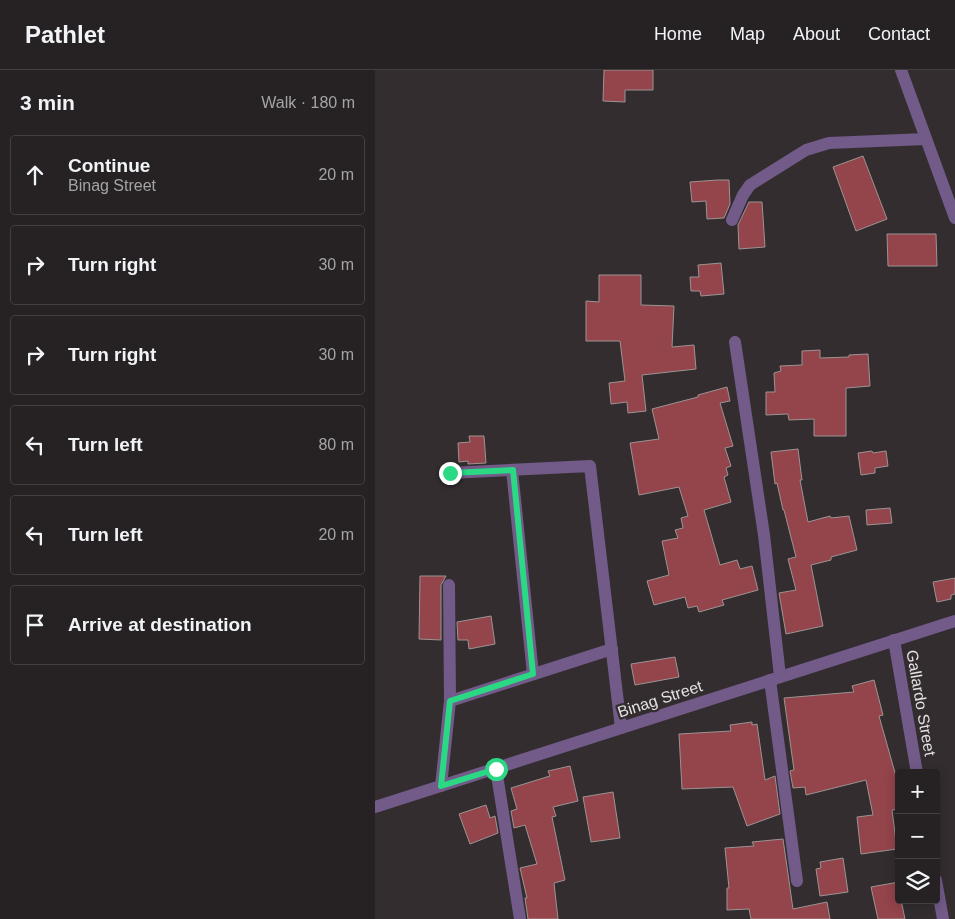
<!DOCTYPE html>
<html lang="en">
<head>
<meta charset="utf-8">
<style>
  body { margin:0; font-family:Arial,sans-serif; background:#2e2a2c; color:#f1f3f6 }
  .controls { position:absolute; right:15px; bottom:15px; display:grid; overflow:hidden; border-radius:5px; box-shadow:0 2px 12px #0003 }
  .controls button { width:45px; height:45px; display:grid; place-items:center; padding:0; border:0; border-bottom:1px solid #423f41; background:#262224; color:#f1f3f6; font:25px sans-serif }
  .stop { position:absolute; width:15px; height:15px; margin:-11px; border:4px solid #2bd884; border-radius:50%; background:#fff }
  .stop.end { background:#2bd884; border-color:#fff; box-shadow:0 1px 5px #0008 }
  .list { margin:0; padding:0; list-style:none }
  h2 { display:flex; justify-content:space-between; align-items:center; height:65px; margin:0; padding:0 20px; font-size:21px }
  h2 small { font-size:16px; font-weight:400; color:#a4a4a6 }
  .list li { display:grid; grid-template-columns:32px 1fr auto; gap:15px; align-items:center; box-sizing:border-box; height:80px; margin:0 10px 10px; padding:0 10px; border:1px solid #423f41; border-radius:5px }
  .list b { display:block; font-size:19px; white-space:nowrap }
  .list p { margin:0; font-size:16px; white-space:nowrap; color:#a4a4a6 }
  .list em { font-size:16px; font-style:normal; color:#a4a4a6 }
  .icon { flex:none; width:28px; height:28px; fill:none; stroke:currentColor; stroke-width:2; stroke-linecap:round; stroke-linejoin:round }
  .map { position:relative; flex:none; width:580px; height:849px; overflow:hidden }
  header { display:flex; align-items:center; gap:30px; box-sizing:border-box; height:70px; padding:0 25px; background:#262224; border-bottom:1px solid #423f41 }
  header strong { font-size:24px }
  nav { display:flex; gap:28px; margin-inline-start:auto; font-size:18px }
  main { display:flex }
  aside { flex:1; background:#262224 }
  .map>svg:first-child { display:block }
  .building { fill:#94444b; stroke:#9c9494 }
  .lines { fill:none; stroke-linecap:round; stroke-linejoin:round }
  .minor { stroke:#725b89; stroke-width:12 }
  .route { stroke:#2bd884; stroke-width:6 }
  .labels { text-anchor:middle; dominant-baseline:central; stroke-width:4.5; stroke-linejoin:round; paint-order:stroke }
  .street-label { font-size:16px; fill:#e5e1e3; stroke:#332d30 }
</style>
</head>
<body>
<header>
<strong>Pathlet</strong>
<nav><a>Home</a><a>Map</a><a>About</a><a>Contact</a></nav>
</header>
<main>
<aside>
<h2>3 min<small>Walk · 180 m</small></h2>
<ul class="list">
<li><svg class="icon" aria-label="ahead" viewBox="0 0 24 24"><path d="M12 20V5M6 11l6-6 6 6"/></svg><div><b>Continue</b><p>Binag Street</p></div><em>20 m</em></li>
<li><svg class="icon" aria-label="right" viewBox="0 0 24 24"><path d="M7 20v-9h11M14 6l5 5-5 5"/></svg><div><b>Turn right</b></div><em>30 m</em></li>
<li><svg class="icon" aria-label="right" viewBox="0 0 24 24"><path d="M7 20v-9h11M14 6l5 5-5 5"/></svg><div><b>Turn right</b></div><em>30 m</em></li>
<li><svg class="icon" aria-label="left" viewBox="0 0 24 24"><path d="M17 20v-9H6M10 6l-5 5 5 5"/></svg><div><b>Turn left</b></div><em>80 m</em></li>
<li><svg class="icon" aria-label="left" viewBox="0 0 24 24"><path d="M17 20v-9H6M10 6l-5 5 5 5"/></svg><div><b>Turn left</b></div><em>20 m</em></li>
<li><svg class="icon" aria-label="arrive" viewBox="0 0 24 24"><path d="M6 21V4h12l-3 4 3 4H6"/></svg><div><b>Arrive at destination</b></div></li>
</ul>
</aside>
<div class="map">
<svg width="580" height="849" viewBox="0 0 580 849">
  <rect width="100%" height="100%" fill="#332d30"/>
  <g class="building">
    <path d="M229,0H278V20H250V32L228,31Z"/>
    <path d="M488,86L512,149L481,161L458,97Z"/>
    <path d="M342,110H354L355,134L349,148L332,149L331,131L317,132L315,112Z"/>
    <path d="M374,132H387L390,177L364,179L363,155Z"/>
    <path d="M512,164H561L562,196H513Z"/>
    <path d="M346,193L349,224L326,226L325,221H316L315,207H324L323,195Z"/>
    <path d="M224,205H266V235L299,236L297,277L319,275L321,299L267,305L271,341L253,343L252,332L236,334L234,313L250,311L245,271H211V231L224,232Z"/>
    <path d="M445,280V288L474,287V285L493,284L495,316L471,318V366H439V349L414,350L413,344L391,345V322H400L399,303L406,301L405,296L427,295V281Z"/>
    <path d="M352,317L355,331L345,333L358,376L350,378L356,396L351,398L353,405L349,407L356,432L329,440L345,495L362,490L365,499L377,496L383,520L347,530L349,535L324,542L322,536L313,538L310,527L279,535L272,511L294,505L287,471L303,468L300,460L308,458L306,448L313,446L304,417L264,425L255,373L284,369L277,339L323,327V325Z"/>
    <path d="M94,366H109L111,393L93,394V391L84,392L83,373L95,372Z"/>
    <path d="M423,379L427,410H425L433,452L455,446L456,448L474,446L482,480L456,487V490L436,495L448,556L411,564L404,523L421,520L413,489L421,487L409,440H408L402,413L400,414L396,382Z"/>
    <path d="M497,381L498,383L511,381L513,396L500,398V403L486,405L483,383Z"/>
    <path d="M515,438L517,453L492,455L491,440Z"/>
    <path d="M45,506H71L66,515V570L44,569Z"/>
    <path d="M580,508V524L576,525V529L562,532L558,512Z"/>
    <path d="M116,546L120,574L94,579L93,570H83L82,552Z"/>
    <path d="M300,587L304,607L260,615L256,594Z"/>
    <path d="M499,610L508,645L504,646L524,717V739L517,740L522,779L486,784L482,747L498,745L491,710L431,725L430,717L418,718L415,701L419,700L409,628L479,622L477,616Z"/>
    <path d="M377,652V655L382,654L390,710L400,706L405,744L372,756L358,717L307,719L304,664L356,661L355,655Z"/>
    <path d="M195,696L203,731L178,737L181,746L177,747L190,810L179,813L183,849H153L150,828H152L145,798L162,794L150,755L139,758L136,741L142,739L136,718L175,706L173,701Z"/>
    <path d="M238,722L245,768L216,772L208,727Z"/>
    <path d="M111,735L115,748L120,746L123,763L95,774L84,744Z"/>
    <path d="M408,769L418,839L452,832L455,849H376L374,839L352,840V818H354L350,778L379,776L377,772Z"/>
    <path d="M468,788L473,822L445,826L441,799L446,798L445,792Z"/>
    <path d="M524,812V830H526L530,849H503L496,817Z"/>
  </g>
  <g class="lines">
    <g class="minor">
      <path d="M526,0L580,148"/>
      <path d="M357,150L368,125L375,115L431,80L454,73L551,69"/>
      <path d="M360,272L389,465L405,606"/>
      <path d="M137,400L158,604"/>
      <path d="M75,403L215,396L246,658"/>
      <path d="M519,570L542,703"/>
      <path d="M395,610L422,811"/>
      <path d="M75,631L237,579"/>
      <path d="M121,699L145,849"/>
      <path d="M66,716L75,631L74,515"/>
      <path d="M0,737L580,551"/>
      <path d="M561,810L568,849"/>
    </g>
  </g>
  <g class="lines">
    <path class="route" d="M75,403L138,400L158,604L75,631L66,716L121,699"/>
  </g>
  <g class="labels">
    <g class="street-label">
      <text transform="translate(285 629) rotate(-18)">Binag Street</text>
      <text transform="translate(546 633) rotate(80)">Gallardo Street</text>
    </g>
  </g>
</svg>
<div class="controls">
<button>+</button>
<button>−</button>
<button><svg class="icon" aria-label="layers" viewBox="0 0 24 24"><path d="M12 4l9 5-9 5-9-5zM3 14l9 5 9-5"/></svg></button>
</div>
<div class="stop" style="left:121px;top:699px"></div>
<div class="stop end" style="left:75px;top:403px"></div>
</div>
</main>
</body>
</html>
